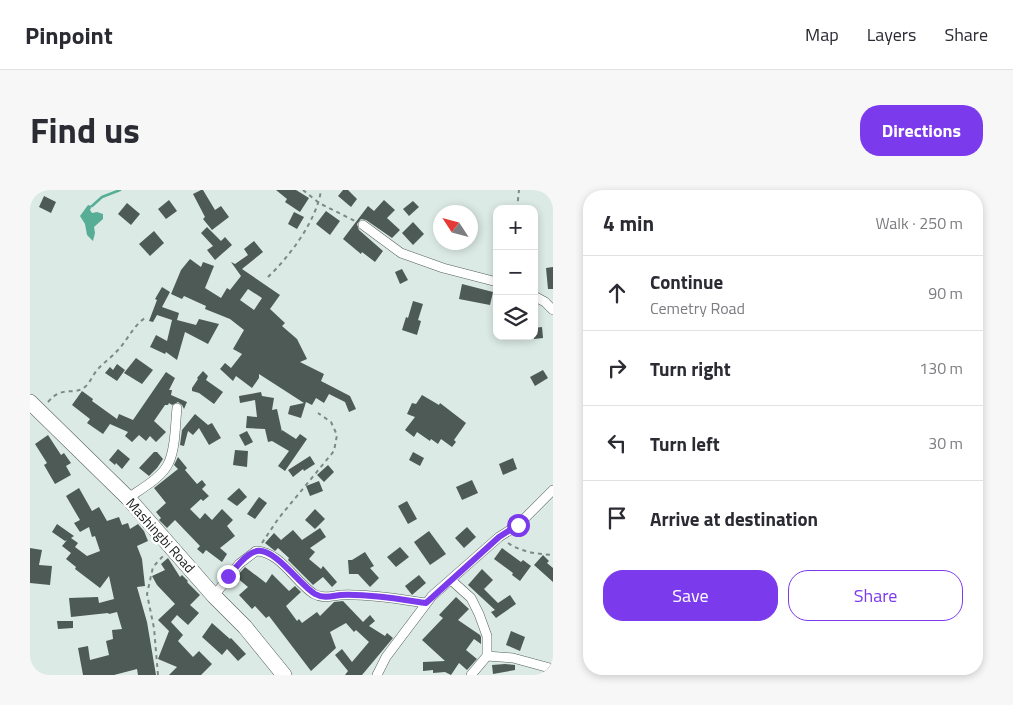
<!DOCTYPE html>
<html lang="en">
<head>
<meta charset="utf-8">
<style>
  body { margin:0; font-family:"Titillium Web",sans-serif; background:#f7f7f7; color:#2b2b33 }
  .controls { position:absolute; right:15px; top:15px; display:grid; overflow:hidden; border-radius:10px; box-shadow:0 2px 8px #0003 }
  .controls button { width:45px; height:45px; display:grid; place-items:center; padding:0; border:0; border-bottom:1px solid #e1e1e2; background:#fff; color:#2b2b33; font:25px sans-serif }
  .compass { position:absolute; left:403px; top:15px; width:45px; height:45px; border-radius:50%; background:#fff; box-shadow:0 2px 8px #0003; rotate:306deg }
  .stop { position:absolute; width:15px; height:15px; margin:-11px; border:4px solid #7c3aed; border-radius:50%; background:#fff }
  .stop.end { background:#7c3aed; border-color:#fff; box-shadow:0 1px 5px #0008 }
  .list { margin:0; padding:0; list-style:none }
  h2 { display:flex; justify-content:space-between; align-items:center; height:65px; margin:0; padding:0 20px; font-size:21px }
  h2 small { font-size:16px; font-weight:400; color:#7c7c81 }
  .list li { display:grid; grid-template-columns:32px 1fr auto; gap:15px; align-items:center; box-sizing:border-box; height:75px; padding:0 20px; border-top:1px solid #e1e1e2 }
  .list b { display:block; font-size:19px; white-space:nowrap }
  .list p { margin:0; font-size:16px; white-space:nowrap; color:#7c7c81 }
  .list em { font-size:16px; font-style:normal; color:#7c7c81 }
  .actions { display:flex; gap:10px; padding:15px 20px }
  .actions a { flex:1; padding:11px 0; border:1px solid #7c3aed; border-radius:20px; text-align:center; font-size:18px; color:#7c3aed }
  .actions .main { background:#7c3aed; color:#fff }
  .icon { flex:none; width:28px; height:28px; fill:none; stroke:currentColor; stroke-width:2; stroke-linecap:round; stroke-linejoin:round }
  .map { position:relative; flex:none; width:523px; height:485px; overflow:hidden; border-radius:20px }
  header { display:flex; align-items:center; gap:30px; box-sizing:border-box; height:70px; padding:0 25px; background:#fff; border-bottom:1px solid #e1e1e2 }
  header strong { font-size:24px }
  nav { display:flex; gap:28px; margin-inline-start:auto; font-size:18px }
  .intro { display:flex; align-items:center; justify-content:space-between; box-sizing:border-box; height:120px; padding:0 30px }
  h1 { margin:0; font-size:35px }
  .button { padding:12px 22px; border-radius:20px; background:#7c3aed; color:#fff; font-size:18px; font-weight:700 }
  main { display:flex; gap:30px; padding:0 30px }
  aside { flex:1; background:#fff; border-radius:20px; box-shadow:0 2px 8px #0003 }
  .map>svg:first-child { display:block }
  .water { fill:#57ad95 }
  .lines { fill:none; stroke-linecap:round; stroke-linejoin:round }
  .stream { stroke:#57ad95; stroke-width:2.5 }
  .building { fill:#4d5a56; fill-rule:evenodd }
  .minor-casing { stroke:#53605c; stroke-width:10 }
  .primary-casing { stroke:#53605c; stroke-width:16 }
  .path { stroke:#7e8885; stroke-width:2; stroke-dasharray:4 4; stroke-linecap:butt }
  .minor { stroke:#fff; stroke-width:9 }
  .primary { stroke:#fff; stroke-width:15 }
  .route { stroke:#7c3aed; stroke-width:6 }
  .labels { text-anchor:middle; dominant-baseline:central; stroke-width:5; stroke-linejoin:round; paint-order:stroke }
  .street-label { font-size:14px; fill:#171c1a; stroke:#fff }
</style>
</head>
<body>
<header>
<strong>Pinpoint</strong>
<nav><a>Map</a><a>Layers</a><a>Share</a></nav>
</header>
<div class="intro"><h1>Find us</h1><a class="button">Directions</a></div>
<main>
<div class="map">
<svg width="523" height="485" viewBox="0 0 523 485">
  <rect width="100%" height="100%" fill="#dbeae5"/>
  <path class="water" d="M58,15L62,16L60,20L62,23L67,22L73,24V29L64,37L65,43L63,51L57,45L55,34L50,26Z"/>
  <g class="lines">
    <path class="stream" d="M62,16L72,7L90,0"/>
  </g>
  <g class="building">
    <path d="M171,0H173L185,20L191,16L199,27L182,40L173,29L175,27L163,4Z"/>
    <path d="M246,0H266L279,8L270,22L255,12L257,9Z"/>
    <path d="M313,0H318L327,9L321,17L308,6Z"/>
    <path d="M14,6L26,12L21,23L9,17Z"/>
    <path d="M139,10L147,21L136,29L128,19Z"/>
    <path d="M354,10L365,20L357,28L370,40L362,48L336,30L331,29L327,34L329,40L353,61L345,72L332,62L331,64L313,49L338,16L344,21Z"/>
    <path d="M383,11L389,17L379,26L373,19Z"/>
    <path d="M97,13L110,24L101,35L88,24Z"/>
    <path d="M296,21L310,31L300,45L286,34Z"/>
    <path d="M264,22L274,27L267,39L258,34Z"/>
    <path d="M383,32L394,44L383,55L372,43Z"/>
    <path d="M177,37L191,51L195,47L202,55L185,70L177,60L183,56L171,43Z"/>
    <path d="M124,41L134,53L120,66L109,54Z"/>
    <path d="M224,51L233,62L212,79L250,105L240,119L255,133L252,136L267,149L277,169L270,172L294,184L291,191L320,206L326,219L319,222L315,212L299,204L294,213L286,208L282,215L276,212L271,228L258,224L260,216L274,213L229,184V188L222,198L206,186L203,191L190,179L195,173L201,178L212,164L203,159L214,140L200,129L175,119L176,116L154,106L152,109L141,104L151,80L160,69L171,77L173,72L184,76L175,98L191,108L197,98L200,100L211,86L201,72L205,74L218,65L214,59ZM218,99L232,108L224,120L210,110Z"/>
    <path d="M523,77V99H518L516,78Z"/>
    <path d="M372,79L378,90L370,94L365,82Z"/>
    <path d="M432,94L463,102L460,115L429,109Z"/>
    <path d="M132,97L140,102L132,117L149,123L147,130L166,135L169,129L189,134L178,154L155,142L147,170L136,162L135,164L120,157L126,145L137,151L142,130L127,125L123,132L119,131L127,110L125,109Z"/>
    <path d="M383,111L393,114L388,130L391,131L387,145L372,140L376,127L378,128Z"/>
    <path d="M512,137L513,148L504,149V138Z"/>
    <path d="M106,168L123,180L112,194L94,183Z"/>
    <path d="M87,174L95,180L87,191L75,183L80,177L83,180Z"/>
    <path d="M513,180L518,188L505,196L500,187Z"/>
    <path d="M173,181L178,186L176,190L193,202L184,214L169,203L162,201V198L168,189L167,188Z"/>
    <path d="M136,182L145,188L139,200H142L141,205L157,212L154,219L152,215L148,212L142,215L139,213L138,215H135L124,231L136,242L126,252L120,246L116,251L109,245L102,252L95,246L98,242L80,234L73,244L57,233L60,229L42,215L52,201L63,209L62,211L87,229L89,224L103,230Z"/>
    <path d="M231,202L232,206L244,208L242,220L247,219L252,242V240L266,249L270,244L277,249L255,281L248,276L259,261L242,251L238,252L235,239L216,238L217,226L227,227L225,210L210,213L209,206Z"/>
    <path d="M392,205L409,215L410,213L436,233L424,250L426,252L422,257L411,249L408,254L401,249L400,251L387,242L384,247L375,240L385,227L377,224L382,213L386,214Z"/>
    <path d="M165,224L178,235L182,233L191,248L179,255L169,238L163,245L158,241L154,256L150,255L152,240Z"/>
    <path d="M217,241L223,252L215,256L209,245Z"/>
    <path d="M18,245L31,265L34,263L41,273L36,276L41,285L25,294L14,275L17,273L5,254Z"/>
    <path d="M88,259L100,269L92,279L86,273L85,275L79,270Z"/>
    <path d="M205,260L218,261L217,277L203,275Z"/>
    <path d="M124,262H127L133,269L127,278L119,286L109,278Z"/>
    <path d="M383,262L394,268L390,276L379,270Z"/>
    <path d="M280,266L285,274L274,281L273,279L263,287L258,280Z"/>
    <path d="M148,267L157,278L155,280L167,294L172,290L176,295L172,299L179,306L173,311L171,309L160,319L170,329L175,323L182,330L192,319L203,330L197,336L205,346L190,358L197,364L192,372L176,360L173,364L167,359L170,356L145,330L137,338L129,330L131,328L126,322L136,313L124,298L148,279L144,275Z"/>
    <path d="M483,268L487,279L473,285L469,274Z"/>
    <path d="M298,275L304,282L294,292L287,285Z"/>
    <path d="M442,290L448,303L432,310L426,297Z"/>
    <path d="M289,291L293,301L280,306L276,296Z"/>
    <path d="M49,298L62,321L69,317L77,331L89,327L92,335L98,333L100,339L108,334L114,341L118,351L107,356L112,369L115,396L107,397L117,432L126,485H108L107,479L84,485H53L48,458L58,456L60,470L79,465L76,451L83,449L82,440L92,439L87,422L79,424L78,423L41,427L39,408L68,407L69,413L84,409L79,386L70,398L45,379L46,377L36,369L41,363L32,356L37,350L35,351L22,342L27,334L44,346L41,348L48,353L45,357L57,366L70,361L65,346L62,347L59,337L50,342L44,333L50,330L36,306Z"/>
    <path d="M209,298L217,307L207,316L197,309Z"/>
    <path d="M229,307L237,313L225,329L217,324Z"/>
    <path d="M377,311L387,329L378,334L368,316Z"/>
    <path d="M285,319L295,329L285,339L275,330Z"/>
    <path d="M437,337L446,347L434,358L425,348Z"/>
    <path d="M290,338L296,347L280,358L285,362L279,369L291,379L293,376L307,392L302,397L293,387L283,395L258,370L259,368L248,358L245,361L235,353L244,343L251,350L263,340L272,350Z"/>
    <path d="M399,341L416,364L400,375L384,352Z"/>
    <path d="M370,357L379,367L366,377L357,367Z"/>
    <path d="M0,358L12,360L9,375L22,376L20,395L0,393Z"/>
    <path d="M472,358L491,372L493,370L501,376L490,391L482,385L483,383L464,369Z"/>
    <path d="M335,362L344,376L340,378L349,388L340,397L328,384H319L318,370H322Z"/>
    <path d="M513,365L519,371L517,373L523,378V392L504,375Z"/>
    <path d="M138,368L150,387L152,385L158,391L157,392L170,405L160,415L169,423L158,435L147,425L141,432L153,445L148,451L163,467L169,461L182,474L171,485H139L147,477L128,469L139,441L128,430L145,414L127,395L122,386L135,380L131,374Z"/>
    <path d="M215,377L236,393L242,384L259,401L265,396L271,402L256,416L267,431L269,429L272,433L287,422L290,426L304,412L313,411L333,432L340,425L345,431L339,436L355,446L357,443L363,448L332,485H315L318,481L305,465L312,459L322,472L339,452L326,440L324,442L316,433L300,442L306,458L281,481L239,426L236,428L225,416L222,419L209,405L218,397L206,387Z"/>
    <path d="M452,379L463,390L454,399L468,413L480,405L486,414L466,428L461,422L465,420L438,395Z"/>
    <path d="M389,385L396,393L382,405L375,396Z"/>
    <path d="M426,407L439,419L428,430L450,445L451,447V454L444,449L436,460L447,469L437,480L429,473L421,485L415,482L403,483V480L393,481V472L415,471L392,450L413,428L409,425Z"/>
    <path d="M27,431H43V438L28,439Z"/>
    <path d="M182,433L200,449L201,448L216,464L208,471L197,459L192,465L172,447Z"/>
    <path d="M481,441L495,447L490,461L476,455Z"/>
    <path d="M475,474L485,475V480L463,484L462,475Z"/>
  </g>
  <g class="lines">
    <defs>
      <g id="minor">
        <path d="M333,35L371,63L413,78L467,92"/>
        <path d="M504,106L515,112L523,120"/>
        <path d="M98,308C111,299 133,287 139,272C146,256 145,235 147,218"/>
        <path d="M421,390L441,408L449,424L457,446V466L441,485"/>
        <path d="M184,406L209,374L226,361C251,362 265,392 284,404C293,409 301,406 311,405C339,404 368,409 396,413"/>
        <path d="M457,466L483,468L523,479"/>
        <path d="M347,485L356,467L402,406L469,347L488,335L523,300"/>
      </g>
      <path id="primary" d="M0,212L98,308L184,406L215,437L254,485"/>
    </defs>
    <use href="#minor" class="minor-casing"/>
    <use href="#primary" class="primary-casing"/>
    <g class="path">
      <path d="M273,0L289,13L327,32"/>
      <path d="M487,19L489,0"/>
      <path d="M238,87C260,66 287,30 291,0"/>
      <path d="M18,212C33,194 44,207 56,196C60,192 63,185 67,180C73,173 81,168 87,161C97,151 103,136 115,128"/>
      <path d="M232,353L248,329L304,261L307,245L301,232L288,223"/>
      <path d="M478,353C491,362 507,364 523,365"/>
      <path d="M128,485L124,438L117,404L123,377L133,366"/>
    </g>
    <use href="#minor" class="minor"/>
    <use href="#primary" class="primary"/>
  </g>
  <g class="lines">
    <path class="route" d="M198,386C206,378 216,363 227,361C245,358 270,395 285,404C294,409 302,406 311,405C339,404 368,409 396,413L469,347L488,335"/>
  </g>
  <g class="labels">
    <g class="street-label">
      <text transform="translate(131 345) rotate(48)">Mashingbi Road</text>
    </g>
  </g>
</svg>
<div class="controls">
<button>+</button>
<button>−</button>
<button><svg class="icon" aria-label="layers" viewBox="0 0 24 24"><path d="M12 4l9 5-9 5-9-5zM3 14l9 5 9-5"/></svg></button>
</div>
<svg class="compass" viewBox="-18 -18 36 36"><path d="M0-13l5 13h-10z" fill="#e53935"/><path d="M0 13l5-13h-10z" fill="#7c7c81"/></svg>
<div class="stop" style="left:488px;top:335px"></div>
<div class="stop end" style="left:198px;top:386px"></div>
</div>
<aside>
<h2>4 min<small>Walk · 250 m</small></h2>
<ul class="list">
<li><svg class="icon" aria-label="ahead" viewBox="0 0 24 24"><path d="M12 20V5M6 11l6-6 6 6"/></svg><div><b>Continue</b><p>Cemetry Road</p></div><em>90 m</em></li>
<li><svg class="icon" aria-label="right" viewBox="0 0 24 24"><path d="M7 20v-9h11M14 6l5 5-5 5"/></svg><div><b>Turn right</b></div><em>130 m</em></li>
<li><svg class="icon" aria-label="left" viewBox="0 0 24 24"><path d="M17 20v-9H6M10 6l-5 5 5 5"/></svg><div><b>Turn left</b></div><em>30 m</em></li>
<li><svg class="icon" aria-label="arrive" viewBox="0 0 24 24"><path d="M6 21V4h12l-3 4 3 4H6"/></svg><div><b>Arrive at destination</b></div></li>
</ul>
<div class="actions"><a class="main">Save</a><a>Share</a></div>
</aside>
</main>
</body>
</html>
